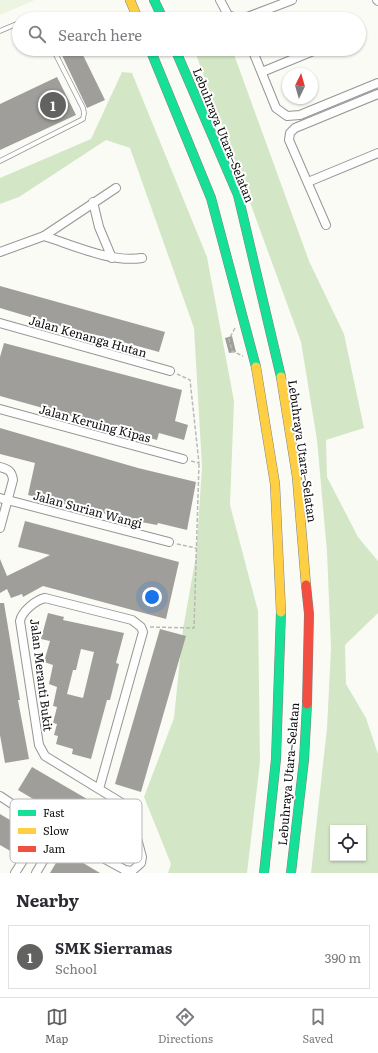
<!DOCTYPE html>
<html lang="en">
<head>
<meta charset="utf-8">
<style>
  body { margin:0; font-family:Literata,serif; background:#f7f7f7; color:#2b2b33 }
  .controls { position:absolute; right:12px; bottom:12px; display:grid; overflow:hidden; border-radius:0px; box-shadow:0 1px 3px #0004 }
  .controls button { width:36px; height:36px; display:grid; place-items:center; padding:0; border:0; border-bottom:1px solid #e1e1e2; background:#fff; color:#2b2b33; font:20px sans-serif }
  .compass { position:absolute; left:282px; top:68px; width:36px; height:36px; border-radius:50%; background:#fff; box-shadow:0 1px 3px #0004; rotate:5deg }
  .you { position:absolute; left:152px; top:597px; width:14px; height:14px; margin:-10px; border:3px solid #fff; border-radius:50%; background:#1a73e8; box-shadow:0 0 0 6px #1a73e833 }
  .badge { display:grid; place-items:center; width:26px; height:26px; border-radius:50%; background:#626260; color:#fff; font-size:13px; font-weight:700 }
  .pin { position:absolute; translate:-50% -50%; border:2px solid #fff; box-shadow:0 1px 4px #0006 }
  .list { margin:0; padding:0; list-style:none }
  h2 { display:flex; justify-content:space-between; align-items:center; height:52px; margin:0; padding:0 16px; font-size:17px }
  h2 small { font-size:13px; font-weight:400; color:#7c7c81 }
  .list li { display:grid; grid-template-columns:26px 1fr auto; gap:12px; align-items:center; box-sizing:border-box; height:64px; margin:0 8px 8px; padding:0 8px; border:1px solid #e1e1e2; border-radius:0px }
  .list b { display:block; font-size:15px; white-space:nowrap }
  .list p { margin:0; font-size:13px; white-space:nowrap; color:#7c7c81 }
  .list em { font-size:13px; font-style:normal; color:#7c7c81 }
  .icon { flex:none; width:22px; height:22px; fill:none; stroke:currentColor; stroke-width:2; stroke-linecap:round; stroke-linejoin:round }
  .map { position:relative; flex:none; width:378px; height:873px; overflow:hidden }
  .search { position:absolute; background:#fff; box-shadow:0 1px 3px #0004; left:12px; right:12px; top:12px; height:44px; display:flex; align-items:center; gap:10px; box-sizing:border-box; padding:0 14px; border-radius:22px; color:#7c7c81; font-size:15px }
  .sheet { height:124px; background:#fff }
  nav { display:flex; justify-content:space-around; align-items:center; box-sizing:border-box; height:56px; border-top:1px solid #e1e1e2; background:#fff; font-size:11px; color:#7c7c81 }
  nav a { display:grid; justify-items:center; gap:2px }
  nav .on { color:#626260 }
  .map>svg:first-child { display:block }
  .forest { fill:#d3e7c6; fill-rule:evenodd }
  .pitch { fill:#edf4e1 }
  .building { fill:#9f9e9b; fill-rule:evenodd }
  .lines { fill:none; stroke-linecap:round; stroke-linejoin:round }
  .lane-casing { stroke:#959593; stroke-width:5.5 }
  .street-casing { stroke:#959593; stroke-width:10 }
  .fast-casing { stroke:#838380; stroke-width:10 }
  .slow-casing { stroke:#838380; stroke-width:10 }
  .jam-casing { stroke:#838380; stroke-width:10 }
  .path { stroke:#b9b9b8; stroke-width:1.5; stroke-dasharray:4 2; stroke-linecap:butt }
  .lane { stroke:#fefefe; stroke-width:4 }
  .street { stroke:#fefefe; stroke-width:8 }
  .fast { stroke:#16e098; stroke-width:9 }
  .slow { stroke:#ffcf43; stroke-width:9 }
  .jam { stroke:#f24e42; stroke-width:9 }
  .labels { text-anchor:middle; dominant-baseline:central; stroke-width:4; stroke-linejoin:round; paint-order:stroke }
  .street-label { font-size:12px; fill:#0f0f0f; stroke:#fff }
  .key { fill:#fff; stroke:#b7b7b7; stroke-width:1 }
  .key-label { font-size:11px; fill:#0f0f0f }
</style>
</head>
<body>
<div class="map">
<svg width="378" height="873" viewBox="0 0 378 873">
  <rect width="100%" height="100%" fill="#fbfbf6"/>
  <g class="forest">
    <path d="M194,49H232L309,261L344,334L364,428L326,440L327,477L358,537L378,561V613L345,645L346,684L366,718L378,754V873H311L327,728L331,648L327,552L317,440L301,342ZM333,828H363V858H333Z"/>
    <path d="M122,72L132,73L207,257L234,401L230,505L258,611L260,762L247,873H168L171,864L144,797L174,718L183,629L196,556L202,467L194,328L130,148L106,140L19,197L0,204V178L91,139Z"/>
  </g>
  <path class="pitch" d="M0,0H35L0,15Z"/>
  <g class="building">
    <path d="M59,49H80L105,100L87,108Z"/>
    <path d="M57,77L76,115L0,150V104Z"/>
    <path d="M0,286L165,332L159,352L101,336L80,332L0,308Z"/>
    <path d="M232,336L236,352L229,353L225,338Z"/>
    <path d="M4,343L182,390L175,421L188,425L184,440L159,433L157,440L0,396V357Z"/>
    <path d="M0,428L138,468L196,482L187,530L158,523L157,525L120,518L68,503L67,505L28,495L35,463L0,454Z"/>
    <path d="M25,521L179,562L166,619L43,586L23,597L22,594L11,598L7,589L0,593V559L7,576L50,555L18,547Z"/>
    <path d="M0,603H4L20,700H18L29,759L5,763L0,735Z"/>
    <path d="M48,613L64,617L63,620L124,633L116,663L119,664L110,700H107L91,759L72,754L73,749L56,744L58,736L54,735L57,724L53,723L57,707L53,706L57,687L49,684L53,665L44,662L50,641L41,639ZM81,649L94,652L83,698L67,694L73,670H76Z"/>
    <path d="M160,629L186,636L141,792L115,784Z"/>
    <path d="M32,767L118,817L104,841L18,790Z"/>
    <path d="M0,814L25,829L12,852L0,845Z"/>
    <path d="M63,851L100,873H50Z"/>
  </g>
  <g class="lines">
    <defs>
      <g id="lane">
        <path d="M28,19L31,18L37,19"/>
        <path d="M0,31L19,23"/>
        <path d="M0,161L83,119L84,113L83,108L53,49"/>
      </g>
      <g id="street">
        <path d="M220,0L228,15L238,19"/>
        <path d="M377,0L378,1"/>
        <path d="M242,19L292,0"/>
        <path d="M359,32H360"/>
        <path d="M252,49L276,108L287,116L300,115L378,83"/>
        <path d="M262,72L318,49"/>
        <path d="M308,182L378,153"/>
        <path d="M93,202L99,227L112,258"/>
        <path d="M326,225L289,140L290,133L295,128L378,94"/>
        <path d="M44,236C73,245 111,263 142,258"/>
        <path d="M0,252L44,236L116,188"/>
        <path d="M0,323L170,371"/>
        <path d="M0,409L183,459"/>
        <path d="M0,467C8,469 12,471 13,480L0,528"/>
        <path d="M0,498L169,542"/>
        <path d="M0,796L45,826L125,870L132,871L141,863L142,857L130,812L125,805L45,756L39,745L20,621C22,611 36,600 45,598L132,620L141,627L143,632L99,789"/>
        <path d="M15,873L45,826"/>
        <path d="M36,873L59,834"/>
      </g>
      <g id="fast">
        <path d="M154,0L163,19"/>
        <path d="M150,49L211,198L256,367"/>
        <path d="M175,49L238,195L281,377"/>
        <path d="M264,873L276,759L281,612"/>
        <path d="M291,873L304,760L307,704"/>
      </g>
      <g id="slow">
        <path d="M130,0L138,19"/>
        <path d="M256,367L275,484L281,612"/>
        <path d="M281,377L297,477L306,585"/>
      </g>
      <path id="jam" d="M306,585L309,614L307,704"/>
    </defs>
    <use href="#lane" class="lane-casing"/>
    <use href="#street" class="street-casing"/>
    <use href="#fast" class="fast-casing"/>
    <use href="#slow" class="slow-casing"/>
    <use href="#jam" class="jam-casing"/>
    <g class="path">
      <path d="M235,328L229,339L232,351L243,356"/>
      <path d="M177,374L190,380L199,463L191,461"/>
      <path d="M177,544L196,548"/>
      <path d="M150,627L194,628L199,463"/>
    </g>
    <use href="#lane" class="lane"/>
    <use href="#street" class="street"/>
    <use href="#fast" class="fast"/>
    <use href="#slow" class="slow"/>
    <use href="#jam" class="jam"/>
  </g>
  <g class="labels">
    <g class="street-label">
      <text transform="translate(224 135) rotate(68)">Lebuhraya Utara–Selatan</text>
      <text transform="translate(88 336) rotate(16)">Jalan Kenanga Hutan</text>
      <text transform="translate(95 423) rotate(15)">Jalan Keruing Kipas</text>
      <text transform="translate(303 451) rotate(82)">Lebuhraya Utara–Selatan</text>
      <text transform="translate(88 509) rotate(15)">Jalan Surian Wangi</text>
      <text transform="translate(42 675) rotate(83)">Jalan Meranti Bukit</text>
      <text transform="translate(288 774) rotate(-85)">Lebuhraya Utara–Selatan</text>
    </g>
  </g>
  <rect x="10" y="799" width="132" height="64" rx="6" class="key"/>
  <rect x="18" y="810" width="18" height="6" fill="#16e098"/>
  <rect x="18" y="828" width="18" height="6" fill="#ffcf43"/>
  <rect x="18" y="846" width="18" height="6" fill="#f24e42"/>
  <g class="key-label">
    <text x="43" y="817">Fast</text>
    <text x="43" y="835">Slow</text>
    <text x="43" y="853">Jam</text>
  </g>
</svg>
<div class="controls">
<button><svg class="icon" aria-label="locate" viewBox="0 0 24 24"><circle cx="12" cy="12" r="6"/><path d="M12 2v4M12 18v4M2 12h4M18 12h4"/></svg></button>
</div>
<svg class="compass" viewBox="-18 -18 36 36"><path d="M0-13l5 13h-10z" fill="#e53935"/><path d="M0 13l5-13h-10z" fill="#7c7c81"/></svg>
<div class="you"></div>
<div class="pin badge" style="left:53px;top:105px">1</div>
<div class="search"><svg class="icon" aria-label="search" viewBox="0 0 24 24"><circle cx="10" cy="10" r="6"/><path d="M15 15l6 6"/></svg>Search here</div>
</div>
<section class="sheet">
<h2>Nearby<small></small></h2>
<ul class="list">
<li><span class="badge">1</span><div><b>SMK Sierramas</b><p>School</p></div><em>390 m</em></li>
</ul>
</section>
<nav>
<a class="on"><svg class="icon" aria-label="map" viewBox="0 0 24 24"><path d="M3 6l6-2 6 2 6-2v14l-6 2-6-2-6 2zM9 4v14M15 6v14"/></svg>Map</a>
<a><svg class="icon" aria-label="directions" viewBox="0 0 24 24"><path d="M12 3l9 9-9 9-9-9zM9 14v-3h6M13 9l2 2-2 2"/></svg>Directions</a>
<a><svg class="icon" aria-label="saved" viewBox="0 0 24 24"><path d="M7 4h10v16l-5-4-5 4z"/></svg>Saved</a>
</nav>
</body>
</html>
